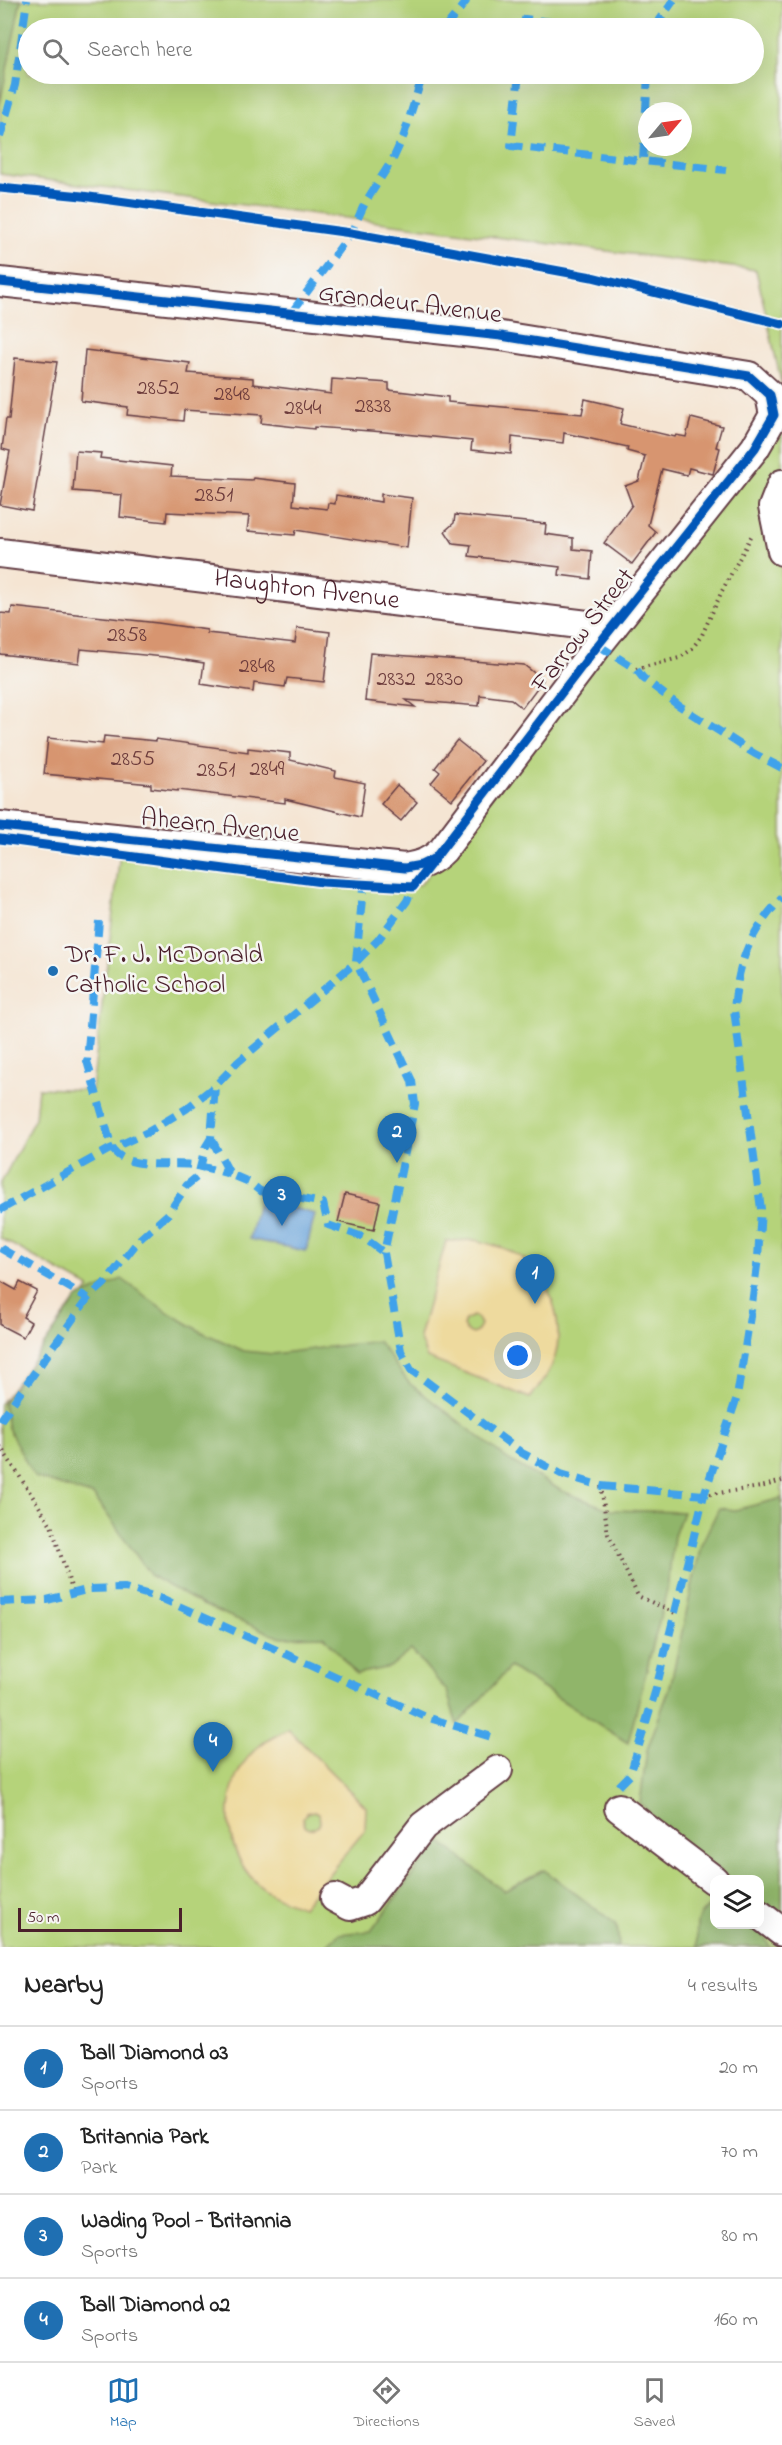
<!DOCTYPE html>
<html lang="en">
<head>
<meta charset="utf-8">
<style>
  body { margin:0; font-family:"Indie Flower",sans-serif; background:#f2f2f2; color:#222 }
  .controls { position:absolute; right:18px; bottom:18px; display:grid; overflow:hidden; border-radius:12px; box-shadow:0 6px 24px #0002 }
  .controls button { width:54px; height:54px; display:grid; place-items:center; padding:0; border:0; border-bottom:2px solid #e0e0e0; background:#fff; color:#222; font:30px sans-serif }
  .compass { position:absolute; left:638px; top:102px; width:54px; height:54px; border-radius:50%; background:#fff; box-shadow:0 6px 24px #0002; rotate:61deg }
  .scale { position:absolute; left:18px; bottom:15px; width:164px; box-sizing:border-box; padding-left:6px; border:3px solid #4a1f2b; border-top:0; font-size:16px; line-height:21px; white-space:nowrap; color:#4a1f2b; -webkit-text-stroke:4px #f6f6f2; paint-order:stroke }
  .you { position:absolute; left:518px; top:1356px; width:21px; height:21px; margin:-15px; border:4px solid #fff; border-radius:50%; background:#1a73e8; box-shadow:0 0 0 9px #1a73e833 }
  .badge { display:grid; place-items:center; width:39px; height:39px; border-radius:50%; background:#1f6fb2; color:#fff; font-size:20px; font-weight:700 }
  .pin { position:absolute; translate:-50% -50px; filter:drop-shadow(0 2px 3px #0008) }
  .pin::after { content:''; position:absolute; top:32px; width:21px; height:18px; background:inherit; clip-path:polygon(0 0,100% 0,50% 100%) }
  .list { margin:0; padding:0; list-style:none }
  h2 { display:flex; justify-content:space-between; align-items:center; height:78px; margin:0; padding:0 24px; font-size:26px }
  h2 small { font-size:20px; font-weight:400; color:#767676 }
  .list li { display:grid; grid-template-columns:39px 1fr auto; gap:18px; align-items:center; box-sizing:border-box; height:84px; padding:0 24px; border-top:2px solid #e0e0e0 }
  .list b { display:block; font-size:22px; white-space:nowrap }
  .list p { margin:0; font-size:20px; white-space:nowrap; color:#767676 }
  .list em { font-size:20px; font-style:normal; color:#767676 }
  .icon { flex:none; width:33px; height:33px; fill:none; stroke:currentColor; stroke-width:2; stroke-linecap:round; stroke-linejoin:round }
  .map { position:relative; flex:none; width:782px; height:1947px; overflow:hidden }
  .search { position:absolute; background:#fff; box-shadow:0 6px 24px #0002; left:18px; right:18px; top:18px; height:66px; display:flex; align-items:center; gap:15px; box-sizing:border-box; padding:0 21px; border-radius:33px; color:#767676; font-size:22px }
  .sheet { height:414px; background:#fff }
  nav { display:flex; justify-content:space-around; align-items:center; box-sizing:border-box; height:84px; border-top:2px solid #e0e0e0; background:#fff; font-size:16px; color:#767676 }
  nav a { display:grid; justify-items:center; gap:3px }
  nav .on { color:#1f6fb2 }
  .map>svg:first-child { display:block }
  .green { fill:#b5d37a; stroke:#807952; stroke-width:1.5; fill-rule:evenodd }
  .forest { fill:#90b56a; stroke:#6d6a4a; stroke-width:1.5 }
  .sand { fill:#eeda9e; stroke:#9c7c64; stroke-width:1.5; fill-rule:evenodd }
  .water { fill:#6da6dc; stroke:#5c6284; stroke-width:1.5 }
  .building { fill:#d7956f }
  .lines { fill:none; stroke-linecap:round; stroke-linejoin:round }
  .minor-casing { stroke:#643d44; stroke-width:32 }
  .path { stroke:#643d44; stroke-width:4; stroke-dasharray:1.5 4.5; stroke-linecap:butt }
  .minor { stroke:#fff; stroke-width:28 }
  .quiet { stroke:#40a2eb; stroke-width:8; stroke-dasharray:15 8; stroke-linecap:butt }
  .cycleway-casing { stroke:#f6f6f2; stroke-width:13 }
  .cycleway { stroke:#0057b8; stroke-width:9 }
  .poi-dot { fill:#1f6fb2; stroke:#f6f6f2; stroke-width:2 }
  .labels { text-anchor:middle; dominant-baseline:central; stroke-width:5; stroke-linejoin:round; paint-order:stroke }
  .number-label { font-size:22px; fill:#6d3c3c }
  .street-label { font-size:26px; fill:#4a1f2b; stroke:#f6f6f2 }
  .poi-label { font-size:26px; fill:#4a1f2b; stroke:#f6f6f2; text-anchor:start }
</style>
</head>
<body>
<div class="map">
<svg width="782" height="1947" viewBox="0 0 782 1947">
  <rect width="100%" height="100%" fill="#f6f6f2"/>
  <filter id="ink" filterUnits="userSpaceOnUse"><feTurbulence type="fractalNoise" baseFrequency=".0167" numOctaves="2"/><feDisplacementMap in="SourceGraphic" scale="12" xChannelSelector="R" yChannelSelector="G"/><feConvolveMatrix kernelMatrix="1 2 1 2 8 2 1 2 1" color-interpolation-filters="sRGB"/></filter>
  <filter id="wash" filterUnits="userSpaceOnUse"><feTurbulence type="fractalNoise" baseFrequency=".008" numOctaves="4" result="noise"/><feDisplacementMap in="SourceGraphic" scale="24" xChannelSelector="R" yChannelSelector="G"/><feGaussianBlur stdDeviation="1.35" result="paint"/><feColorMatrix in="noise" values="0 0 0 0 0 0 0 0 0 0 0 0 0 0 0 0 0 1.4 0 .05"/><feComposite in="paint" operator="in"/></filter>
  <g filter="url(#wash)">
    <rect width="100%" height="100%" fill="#f5e5d3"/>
    <g class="green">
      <path d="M0,0H782V386L756,270L0,174ZM28,28H754V74H28ZM647,111H683V147H647Z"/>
      <path d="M782,419V1947H0V1404L90,1288L0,1238V1185L35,1118L38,1088L92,1090L120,853L420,885ZM714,1880H760V1924H714Z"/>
    </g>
    <g class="forest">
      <path d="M0,0H21L0,104Z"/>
      <path d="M122,1279L166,1311L202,1332L244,1351L273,1354L378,1341L409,1383L509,1460L562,1491L611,1510L683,1512L674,1536L667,1590L628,1743L510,1667L457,1725L447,1691L411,1650L390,1667L356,1674L324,1636L279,1637L203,1605L151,1576L94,1496L34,1477L8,1428L3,1403L77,1298Z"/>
      <path d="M782,1498V1919L760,1902V1880L730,1879L674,1838L640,1803L647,1750L670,1687L701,1545L719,1508L735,1510Z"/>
      <path d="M438,1840L504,1891L544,1870L617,1925L619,1947H324L339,1934L371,1931Z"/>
      <path d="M714,1904V1924C745,1925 755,1917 770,1947H697C697,1923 692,1918 714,1904Z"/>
    </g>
    <g class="sand">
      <path d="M475,1240C495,1245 515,1250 530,1264C557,1291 568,1341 547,1375C542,1383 536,1390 530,1398L427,1358L419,1337L446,1241ZM473,1316L478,1319L481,1324L478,1331L473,1334L466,1331L463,1326L465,1320Z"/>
      <path d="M288,1729L366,1807L365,1830L302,1907C283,1900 263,1893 250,1876C219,1838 221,1774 263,1743C271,1738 280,1734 288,1729ZM314,1811L319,1814L320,1823C317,1829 310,1830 305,1825L303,1818L306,1813Z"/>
    </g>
    <path class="water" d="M259,1199L315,1214L306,1251L249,1239Z"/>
    <g id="blocks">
      <g class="building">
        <path d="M85,350L190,363L188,373L253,378V384L331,394L332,379L389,383V390L448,397V402L582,414L585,399L624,408L620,424L675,437L676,435L686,437L691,418L722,426L716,447L720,448L713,474L689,468L687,475L662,469L648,525L656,532L632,564L604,543L632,505L625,486L639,481L645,456L627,451L628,447L564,433L563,443L512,437L511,454L471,450L472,441L385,432L314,427V429L261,423L262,415L184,410L183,421L127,415L128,407L81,401Z"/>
        <path d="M15,358L57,362L32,511L0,505L10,451L2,449L6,419H9Z"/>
        <path d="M76,451L101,453L100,458L172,466L171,476L252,480L253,478L295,483L293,505L327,509L328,503L335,504L336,495L381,502V494L412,498L407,548L296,530L295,535L247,531L249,516L167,512L166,522L120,517L122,495L73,491Z"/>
        <path d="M455,515L546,524L545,534L573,538V549L592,551L590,579L559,575L560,567L469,556L471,545L453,543L445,531L454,523Z"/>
        <path d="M12,607L158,623L207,630V633L295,643L297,628L330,632L324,682L287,678L285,687L254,683L253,692L201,684L204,663L165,657L81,649L79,663L0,654V613L11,614Z"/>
        <path d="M370,653L524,665L543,680L522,708L511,699L480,695L479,706L406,700L415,707L365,701Z"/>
        <path d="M104,736L156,741V739L248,752V748L290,753V760L336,771L335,777L365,783L360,817L285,799V803L178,790V791L151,788V784L44,774L48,738L103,744Z"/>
        <path d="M457,740L483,761L452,800L431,783L440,772L435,768Z"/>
        <path d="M397,785L417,802L401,821L381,804Z"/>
        <path d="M345,1194L380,1202L374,1230L338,1222Z"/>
        <path d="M0,1281L16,1290L20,1282L37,1291L23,1317L31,1322L23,1337L0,1325Z"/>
      </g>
    </g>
  </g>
  <g filter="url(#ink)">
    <use href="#blocks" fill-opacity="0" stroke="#643d44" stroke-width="1.5"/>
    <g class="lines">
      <defs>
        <g id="minor">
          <path d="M0,282L501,336L749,376L770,395L774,415L755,448L598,645L443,850C431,862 421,865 405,868L0,826"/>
          <path d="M782,484L773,507L782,551"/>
          <path id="s1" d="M0,553L612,628"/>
          <path d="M619,1808L714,1880"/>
          <path d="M335,1898L350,1906L365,1901L423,1826L498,1770"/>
          <path d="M760,1915L782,1932"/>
        </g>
      </defs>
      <use href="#minor" class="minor-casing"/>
      <g class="path">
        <path d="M636,669L679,658L691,650L702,635L722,591L753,533"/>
        <path d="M0,1446L51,1525L73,1593"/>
        <path d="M601,1486L608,1534L638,1596L675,1613"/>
        <path d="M704,1495L761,1487L782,1481"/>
      </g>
      <use href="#minor" class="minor"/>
      <g class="quiet">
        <path d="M445,28L467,0"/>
        <path d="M524,28L525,19L607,28"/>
        <path d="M654,28L674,0"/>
        <path d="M519,74L511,146L643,161"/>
        <path d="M648,74L643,161L726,170"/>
        <path d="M0,137L15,85L27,0"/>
        <path d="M292,312L351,233L365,203L394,157L404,135L423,74"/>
        <path d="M598,645L636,669L643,678L678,705L755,754L782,768"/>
        <path d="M364,878L356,962L412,1081L415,1104L384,1253L401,1351L411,1370L522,1453L561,1474L601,1486L704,1495"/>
        <path d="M99,921L87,1061L112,1148C125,1171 171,1162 193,1165C205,1167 218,1171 230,1174"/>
        <path d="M211,1138L230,1174L249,1182L260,1191L323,1203L328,1225L363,1237L384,1253"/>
        <path d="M0,1210L108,1150L148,1132L186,1109L215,1086"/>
        <path d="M0,1248L88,1298"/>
        <path d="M0,1421L88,1298L104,1284L140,1239L168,1214L187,1185L198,1176L205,1148L211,1138L215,1086L238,1062L356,962L378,940L407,901L413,887"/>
        <path d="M0,1602L47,1600L90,1589L125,1588L163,1599L426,1717L495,1738"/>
        <path d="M619,1786L630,1775L656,1689L704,1495L737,1397L752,1304L758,1258L761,1209L734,1010C738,963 749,932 782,898"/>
      </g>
      <defs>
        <g id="cycleway">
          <path d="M0,188L82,196L351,233L592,277L782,324"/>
          <path d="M0,282L501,336L749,376L770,395L774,415L755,448L598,645L413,887L322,882L0,839"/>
          <path d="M0,826L405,868L421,865L433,859"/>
        </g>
      </defs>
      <use href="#cycleway" class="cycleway-casing"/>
      <use href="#cycleway" class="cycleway"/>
    </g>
  </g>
  <circle class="poi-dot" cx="53" cy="971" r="6"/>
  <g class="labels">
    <g class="number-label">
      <text x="158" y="389">2852</text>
      <text x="232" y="395">2848</text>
      <text x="373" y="407">2838</text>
      <text x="303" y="409">2844</text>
      <text x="214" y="496">2851</text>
      <text x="127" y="636">2858</text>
      <text x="257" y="667">2848</text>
      <text x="396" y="680">2832</text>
      <text x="444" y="680">2830</text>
      <text x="133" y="760">2855</text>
      <text x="267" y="770">2849</text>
      <text x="216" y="771">2851</text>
    </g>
    <g class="street-label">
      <text transform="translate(410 305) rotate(7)">Grandeur Avenue</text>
      <text stroke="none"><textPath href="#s1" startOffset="309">Haughton Avenue</textPath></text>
      <text transform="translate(584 631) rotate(-52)">Farrow Street</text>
      <text transform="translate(220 827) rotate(6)">Ahearn Avenue</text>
    </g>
    <g class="poi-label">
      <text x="65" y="956">Dr. F. J. McDonald<tspan x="65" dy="30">Catholic School</tspan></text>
    </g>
  </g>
</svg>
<div class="controls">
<button><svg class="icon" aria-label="layers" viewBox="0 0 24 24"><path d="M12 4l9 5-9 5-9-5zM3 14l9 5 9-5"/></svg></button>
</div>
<svg class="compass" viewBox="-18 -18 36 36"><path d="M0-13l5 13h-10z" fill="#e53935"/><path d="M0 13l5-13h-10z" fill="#767676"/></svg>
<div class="scale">50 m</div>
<div class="you"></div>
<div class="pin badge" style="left:535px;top:1304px">1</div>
<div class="pin badge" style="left:397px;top:1163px">2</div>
<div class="pin badge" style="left:282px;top:1226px">3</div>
<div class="pin badge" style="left:213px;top:1772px">4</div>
<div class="search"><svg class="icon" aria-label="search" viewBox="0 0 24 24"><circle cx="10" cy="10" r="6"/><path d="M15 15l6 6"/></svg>Search here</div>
</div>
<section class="sheet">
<h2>Nearby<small>4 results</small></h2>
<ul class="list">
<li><span class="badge">1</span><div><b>Ball Diamond 03</b><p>Sports</p></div><em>20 m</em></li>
<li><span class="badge">2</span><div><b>Britannia Park</b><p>Park</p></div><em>70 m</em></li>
<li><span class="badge">3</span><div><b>Wading Pool - Britannia</b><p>Sports</p></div><em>80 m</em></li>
<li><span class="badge">4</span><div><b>Ball Diamond 02</b><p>Sports</p></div><em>160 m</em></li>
</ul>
</section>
<nav>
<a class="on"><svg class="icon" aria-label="map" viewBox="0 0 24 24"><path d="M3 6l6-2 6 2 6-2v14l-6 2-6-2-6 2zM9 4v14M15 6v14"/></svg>Map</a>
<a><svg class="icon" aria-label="directions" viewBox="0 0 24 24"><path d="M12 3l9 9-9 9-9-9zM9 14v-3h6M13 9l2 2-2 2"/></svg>Directions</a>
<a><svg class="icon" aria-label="saved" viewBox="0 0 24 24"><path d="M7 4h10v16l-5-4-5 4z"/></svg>Saved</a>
</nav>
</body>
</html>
